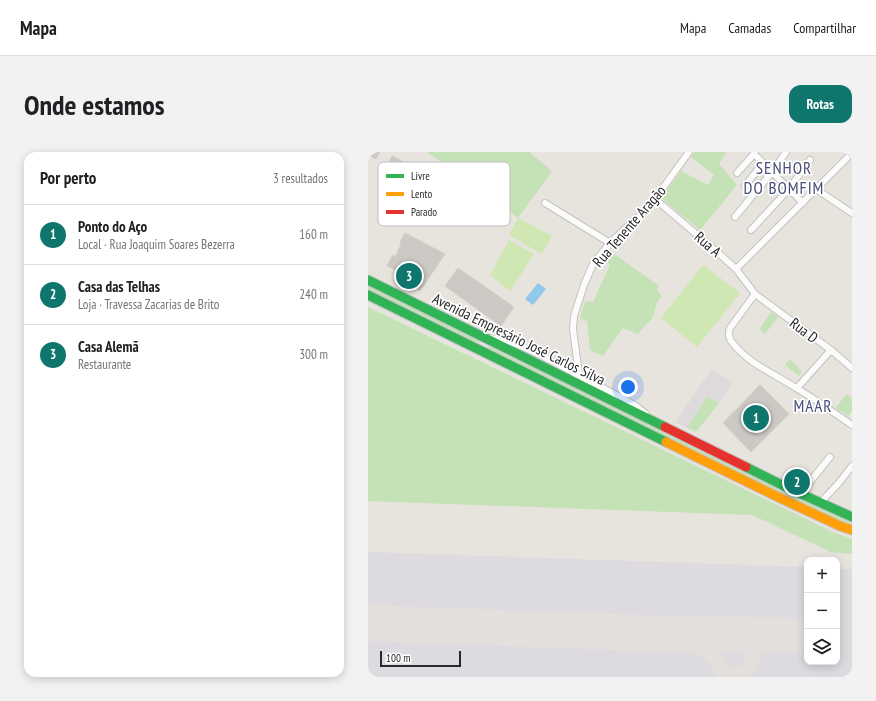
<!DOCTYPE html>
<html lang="pt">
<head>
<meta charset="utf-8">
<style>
  body { margin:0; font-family:"PT Sans Narrow",sans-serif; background:#f2f2f2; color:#202124 }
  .controls { position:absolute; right:12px; bottom:12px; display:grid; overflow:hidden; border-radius:8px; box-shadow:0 2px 10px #0003 }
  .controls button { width:36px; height:36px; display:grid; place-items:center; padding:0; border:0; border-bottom:1px solid #e0e0e0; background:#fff; color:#202124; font:20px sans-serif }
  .scale { position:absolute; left:12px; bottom:10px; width:81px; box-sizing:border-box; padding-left:4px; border:2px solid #282828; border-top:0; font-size:11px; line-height:14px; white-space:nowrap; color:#282828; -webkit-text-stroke:3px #fff; paint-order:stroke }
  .you { position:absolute; left:260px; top:235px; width:14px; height:14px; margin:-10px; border:3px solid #fff; border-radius:50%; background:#1a73e8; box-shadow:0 0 0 6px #1a73e833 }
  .badge { display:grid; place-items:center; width:26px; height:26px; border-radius:50%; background:#0f766e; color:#fff; font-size:13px; font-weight:700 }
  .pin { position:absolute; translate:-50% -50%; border:2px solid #fff; box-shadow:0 1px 4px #0006 }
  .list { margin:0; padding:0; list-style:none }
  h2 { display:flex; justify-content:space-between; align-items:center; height:52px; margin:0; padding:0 16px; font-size:17px }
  h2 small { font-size:13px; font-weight:400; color:#757577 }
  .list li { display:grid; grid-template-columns:26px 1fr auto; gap:12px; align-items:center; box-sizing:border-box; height:60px; padding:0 16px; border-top:1px solid #e0e0e0 }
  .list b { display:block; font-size:15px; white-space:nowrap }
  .list p { margin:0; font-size:13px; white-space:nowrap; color:#757577 }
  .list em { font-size:13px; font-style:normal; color:#757577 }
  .icon { flex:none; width:22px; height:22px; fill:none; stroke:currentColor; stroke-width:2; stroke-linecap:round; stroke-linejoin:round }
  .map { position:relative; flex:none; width:484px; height:525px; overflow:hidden; border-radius:12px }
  header { display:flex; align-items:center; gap:24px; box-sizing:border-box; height:56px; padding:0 20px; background:#fff; border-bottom:1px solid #e0e0e0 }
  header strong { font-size:19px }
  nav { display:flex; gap:22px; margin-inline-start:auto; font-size:14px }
  .intro { display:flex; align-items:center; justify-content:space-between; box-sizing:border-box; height:96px; padding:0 24px }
  h1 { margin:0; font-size:28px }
  .button { padding:10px 18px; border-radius:12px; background:#0f766e; color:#fff; font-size:14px; font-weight:700 }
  main { display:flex; gap:24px; padding:0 24px }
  aside { flex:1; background:#fff; border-radius:12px; box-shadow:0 2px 10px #0003 }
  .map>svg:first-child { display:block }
  .industrial { fill:#dedadc }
  .airport { fill:#dddbe0 }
  .green { fill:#c4e2b5 }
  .pitch { fill:#cfe7b2 }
  .water { fill:#8fcaea }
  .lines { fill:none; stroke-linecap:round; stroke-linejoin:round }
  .taxiway { stroke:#e2dfdd; stroke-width:15 }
  .runway { stroke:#e2dfdd; stroke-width:36 }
  .building { fill:#ccc9c4; stroke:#d1cec9 }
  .street-casing { stroke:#c4c2c3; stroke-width:8 }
  .fast-casing { stroke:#c4c2c3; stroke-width:11 }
  .slow-casing { stroke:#c4c2c3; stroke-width:11 }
  .jam-casing { stroke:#c4c2c3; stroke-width:11 }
  .street { stroke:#fbfbfa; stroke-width:6 }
  .fast { stroke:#30b455; stroke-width:9 }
  .slow { stroke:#ff9f0a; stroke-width:9 }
  .jam { stroke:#e5322d; stroke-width:9 }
  .labels { text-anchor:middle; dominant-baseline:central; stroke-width:3.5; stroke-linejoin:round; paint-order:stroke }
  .street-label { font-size:15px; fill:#282828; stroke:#fff }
  .quarter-label { font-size:17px; letter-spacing:1px; fill:#484d78; stroke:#fff }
  .key { fill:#fff; stroke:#bebebe; stroke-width:1 }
  .key-label { font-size:11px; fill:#282828 }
</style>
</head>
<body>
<header>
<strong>Mapa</strong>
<nav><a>Mapa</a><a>Camadas</a><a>Compartilhar</a></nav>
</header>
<div class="intro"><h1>Onde estamos</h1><a class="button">Rotas</a></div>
<main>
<aside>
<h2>Por perto<small>3 resultados</small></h2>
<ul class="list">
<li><span class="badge">1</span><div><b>Ponto do Aço</b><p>Local · Rua Joaquim Soares Bezerra</p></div><em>160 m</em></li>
<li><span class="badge">2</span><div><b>Casa das Telhas</b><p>Loja · Travessa Zacarias de Brito</p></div><em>240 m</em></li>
<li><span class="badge">3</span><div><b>Casa Alemã</b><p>Restaurante</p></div><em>300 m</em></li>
</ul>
</aside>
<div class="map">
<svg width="484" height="525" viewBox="0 0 484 525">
  <rect width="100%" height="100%" fill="#e7e3dd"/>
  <path class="industrial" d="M344,217L364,231L351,251L339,245L319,276L307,270Z"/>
  <path class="airport" d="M0,400L439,415V510H469V417H484V525H0Z"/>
  <g class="green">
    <path d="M59,0H161L184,19L150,66Z"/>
    <path d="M327,0H358L351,12L369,33L332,78L293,46L313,19L340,33L346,23L323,5Z"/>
    <path d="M242,99L291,134L289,138L294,144L289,150L285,165L270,182L255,176L235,204L222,198L219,169L212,167L217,149L225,150L242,113L236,106Z"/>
    <path d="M0,132L112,188L110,194L0,139Z"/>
    <path d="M0,155L467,381L484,387V402L463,400L384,363L0,349Z"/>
    <path d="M403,160L410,165L397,182L391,177Z"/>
    <path d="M120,194L281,271L484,369V375L444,358L118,197Z"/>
    <path d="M422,207L434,220L431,224L417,213Z"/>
    <path d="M478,242L484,246V259L480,264L468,256Z"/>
    <path d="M339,245L351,251L328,280L319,276Z"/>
  </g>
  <g class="pitch">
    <path d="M150,66L184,84L174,102L141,83Z"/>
    <path d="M141,88L166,102L142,139L122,123Z"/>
    <path d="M335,113L372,141L329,195L293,166Z"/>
  </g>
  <path class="water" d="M170,131L178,137L165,153L157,147Z"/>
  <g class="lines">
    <path class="taxiway" d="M273,481C292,483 311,486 328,494C336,498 344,503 350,511C351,513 352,517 355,519C358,522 362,522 366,522C381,523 386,510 386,497L377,488L366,482"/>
    <path class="runway" d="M0,471L273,481L439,484"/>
  </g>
  <g class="building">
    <path d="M0,0H12L8,7L0,3Z"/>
    <path d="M24,4L36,10L30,22L18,16Z"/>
    <path d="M37,81L77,102L52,139L45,135L49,128L19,114L25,103L27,105L33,92L32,90Z"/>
    <path d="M90,116L146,155L133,174L77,134Z"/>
    <path d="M392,233L421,262L383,300L355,271Z"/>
  </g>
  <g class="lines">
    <defs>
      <g id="street">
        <path d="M387,0L386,2L435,51"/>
        <path d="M369,21L386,2"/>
        <path d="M377,34L395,11"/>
        <path d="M448,37L484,61"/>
        <path d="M287,47L347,98L368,117L387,142L463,198L484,216"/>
        <path d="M177,51L242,91"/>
        <path d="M367,65L404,20L418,0"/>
        <path d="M383,78L421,37L442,8"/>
        <path d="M368,117L479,6"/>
        <path d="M387,142L362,176C360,181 360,185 364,190C379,211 407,222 428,236C447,247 466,261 484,273"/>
        <path d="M121,186C146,187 173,204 195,215C219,228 244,240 268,254L277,261L280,266"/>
        <path d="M211,223L205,177L206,164L216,133L225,112L242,91L271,64L287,47L321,0"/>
        <path d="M429,236L463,198"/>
        <path d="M432,342L462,305"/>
        <path d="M452,351L470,332L484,314"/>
      </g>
      <g id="fast">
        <path d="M0,128L297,275"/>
        <path d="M0,143L298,290"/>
        <path d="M378,315L418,335L484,365"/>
      </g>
      <path id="slow" d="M298,290L412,346L472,374L484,378"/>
      <path id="jam" d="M297,275L378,315"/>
    </defs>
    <use href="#street" class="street-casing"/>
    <use href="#fast" class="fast-casing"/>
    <use href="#slow" class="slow-casing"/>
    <use href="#jam" class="jam-casing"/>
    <use href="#street" class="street"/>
    <use href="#fast" class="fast"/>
    <use href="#slow" class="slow"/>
    <use href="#jam" class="jam"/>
  </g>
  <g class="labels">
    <g class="street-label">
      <text transform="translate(261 74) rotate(-49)">Rua Tenente Aragão</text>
      <text transform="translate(340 92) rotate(41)">Rua A</text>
      <text transform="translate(436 178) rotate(37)">Rua D</text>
      <text transform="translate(151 187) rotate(26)">Avenida Empresário José Carlos Silva</text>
    </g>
    <g class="quarter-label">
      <text x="416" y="16">SENHOR<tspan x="416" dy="20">DO BOMFIM</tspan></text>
      <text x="445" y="254">MAAR</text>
    </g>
  </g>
  <rect x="10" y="10" width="132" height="64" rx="6" class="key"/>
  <rect x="18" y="22" width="18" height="4" fill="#30b455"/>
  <rect x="18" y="40" width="18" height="4" fill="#ff9f0a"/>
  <rect x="18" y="58" width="18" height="4" fill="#e5322d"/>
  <g class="key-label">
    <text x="43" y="28">Livre</text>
    <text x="43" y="46">Lento</text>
    <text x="43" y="64">Parado</text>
  </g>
</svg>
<div class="controls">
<button>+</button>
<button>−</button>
<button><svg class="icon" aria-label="layers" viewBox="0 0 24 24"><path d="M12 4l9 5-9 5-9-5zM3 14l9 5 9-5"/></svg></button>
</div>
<div class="scale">100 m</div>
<div class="you"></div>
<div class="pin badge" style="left:388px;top:266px">1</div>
<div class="pin badge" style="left:429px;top:330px">2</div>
<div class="pin badge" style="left:41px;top:124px">3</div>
</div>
</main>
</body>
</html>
